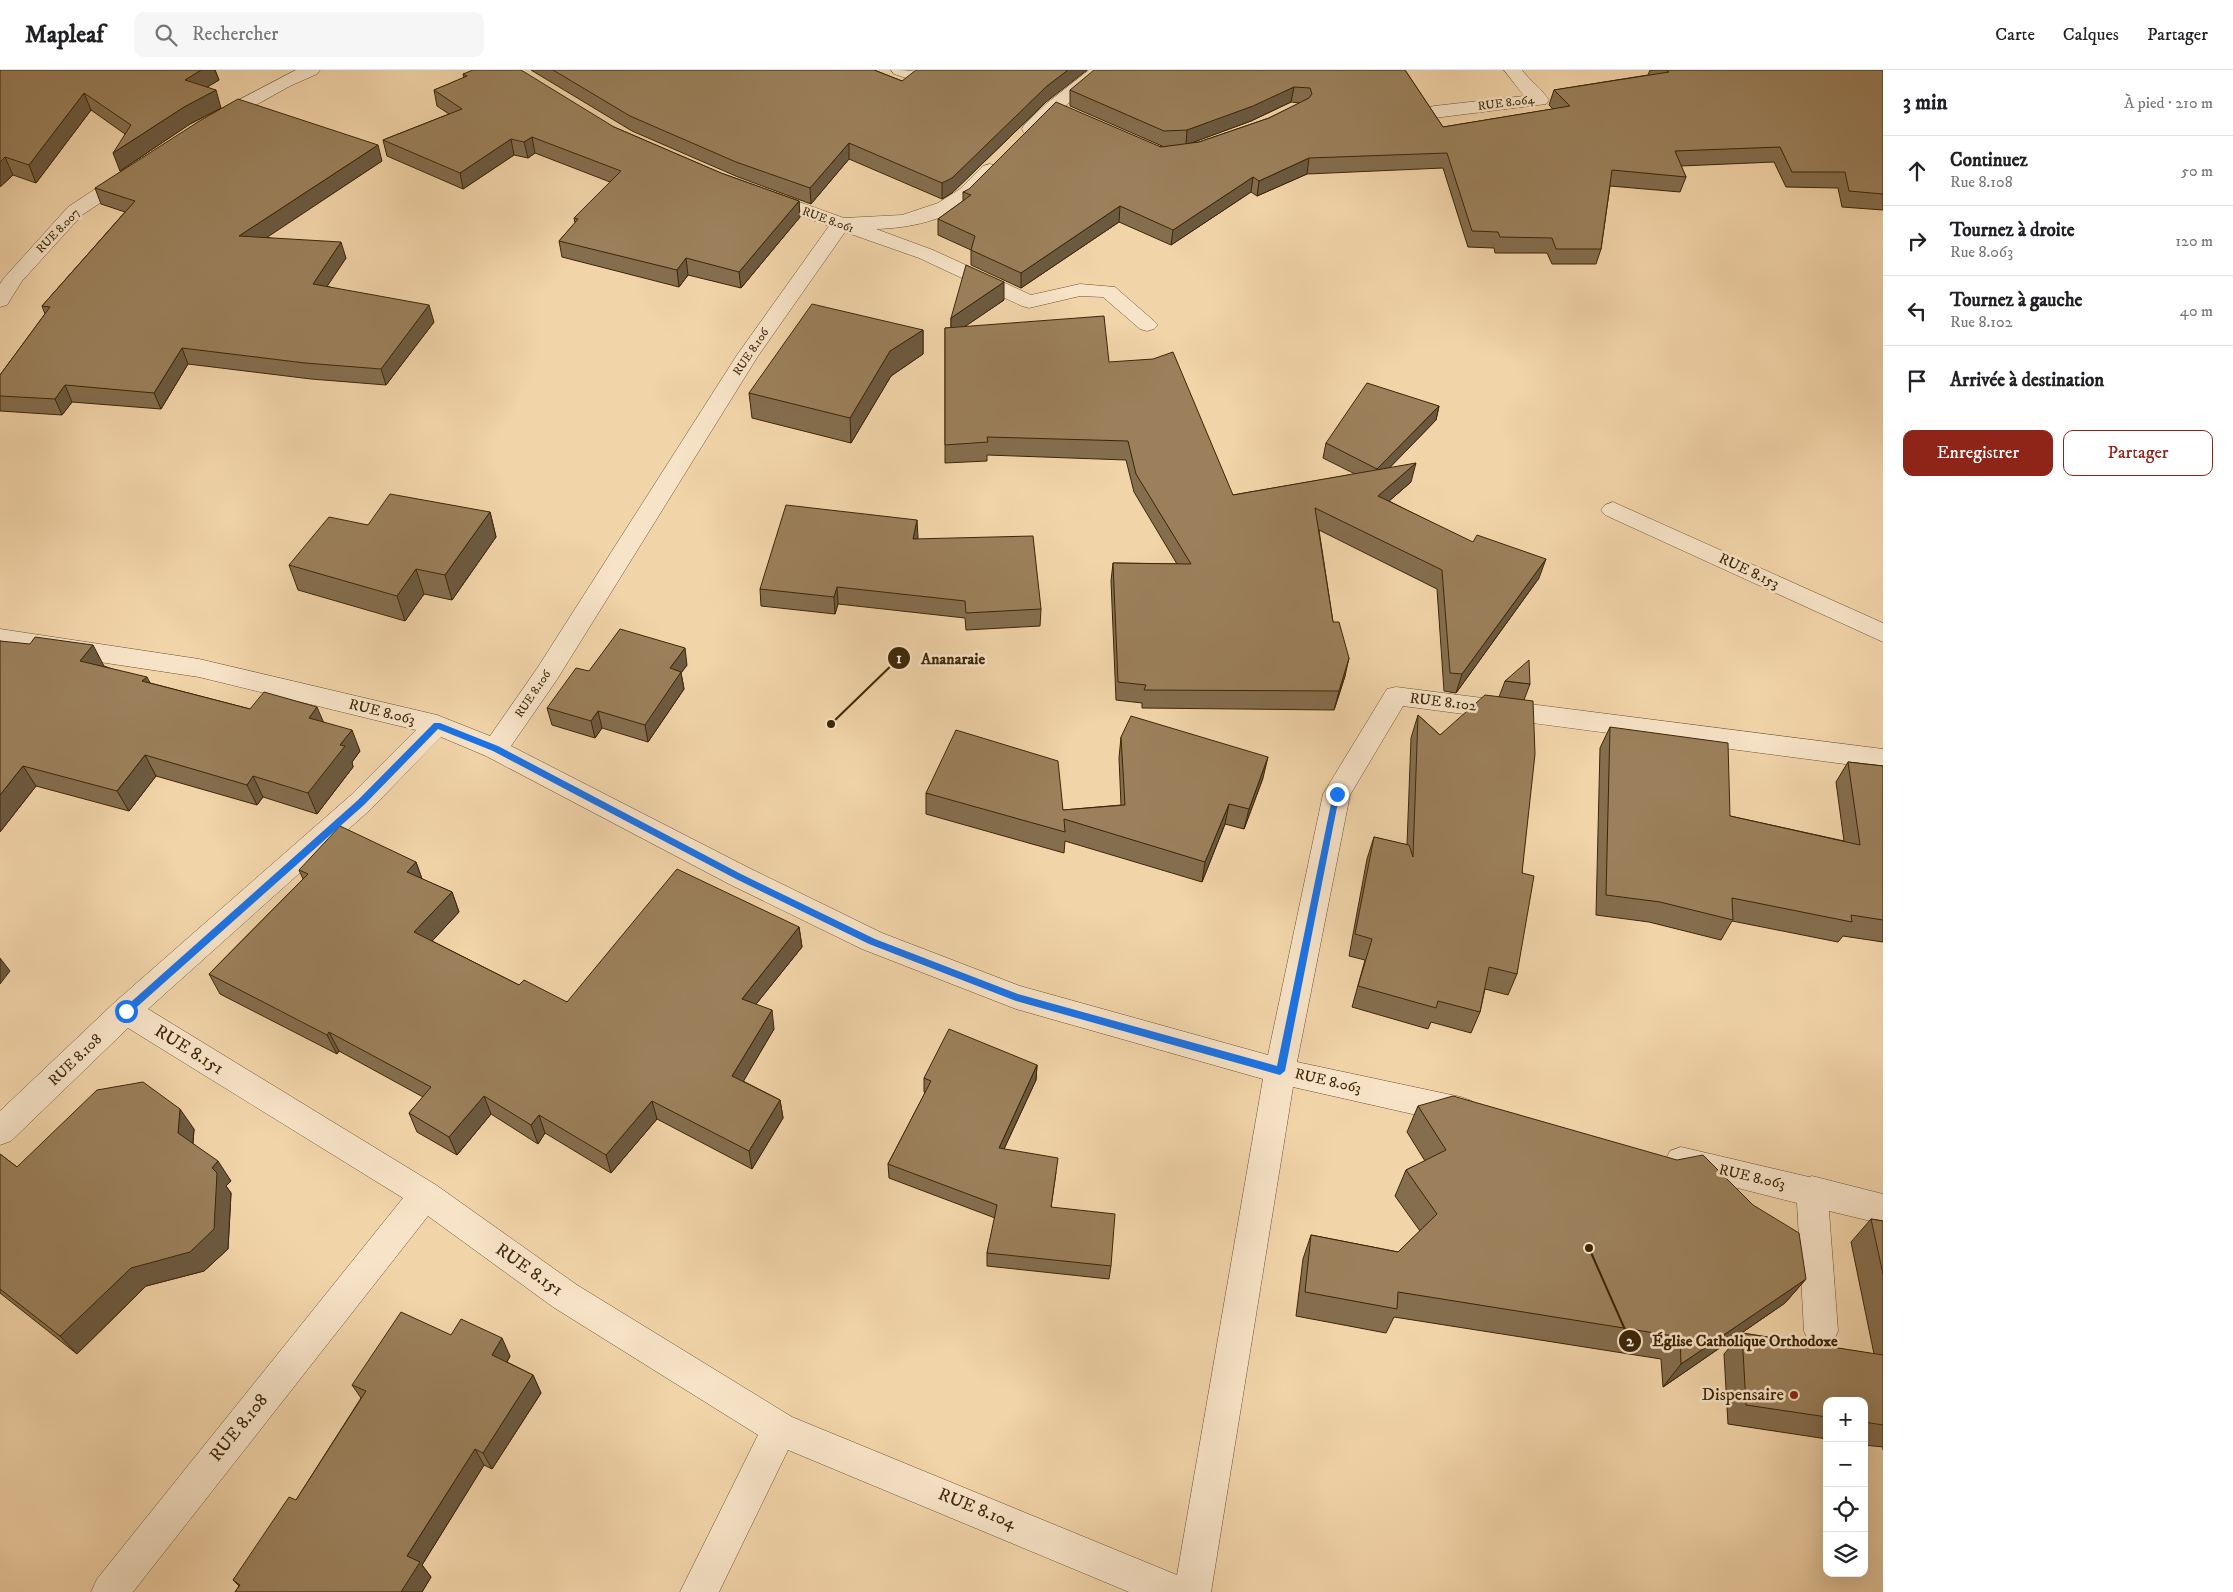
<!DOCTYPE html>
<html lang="fr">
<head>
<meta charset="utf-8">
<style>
  body { margin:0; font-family:"IM FELL DW Pica",serif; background:#f6f6f6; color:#202124 }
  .controls { position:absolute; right:15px; bottom:15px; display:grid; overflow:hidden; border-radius:10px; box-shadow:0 5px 20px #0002 }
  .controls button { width:45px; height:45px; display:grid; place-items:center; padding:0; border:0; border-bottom:1px solid #e0e0e0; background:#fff; color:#202124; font:25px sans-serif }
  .stop { position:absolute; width:15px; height:15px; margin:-11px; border:4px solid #1a73e8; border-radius:50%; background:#fff }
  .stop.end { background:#1a73e8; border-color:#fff; box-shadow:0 1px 5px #0008 }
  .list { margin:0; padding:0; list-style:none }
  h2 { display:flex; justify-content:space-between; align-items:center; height:65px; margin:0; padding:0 20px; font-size:21px }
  h2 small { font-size:16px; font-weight:400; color:#757577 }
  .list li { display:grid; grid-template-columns:32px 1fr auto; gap:15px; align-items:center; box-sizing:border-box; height:70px; padding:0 20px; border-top:1px solid #e0e0e0 }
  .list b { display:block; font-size:19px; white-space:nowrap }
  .list p { margin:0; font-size:16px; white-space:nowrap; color:#757577 }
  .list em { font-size:16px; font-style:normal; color:#757577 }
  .actions { display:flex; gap:10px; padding:15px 20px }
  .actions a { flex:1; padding:11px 0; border:1px solid #8f2418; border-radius:10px; text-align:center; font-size:18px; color:#8f2418 }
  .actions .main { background:#8f2418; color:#fff }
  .icon { flex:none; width:28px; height:28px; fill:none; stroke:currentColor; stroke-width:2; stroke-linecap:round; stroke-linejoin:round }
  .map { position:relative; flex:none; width:1883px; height:1522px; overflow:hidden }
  header { display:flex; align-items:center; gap:30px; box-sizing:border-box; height:70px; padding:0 25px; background:#fff; border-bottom:1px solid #e0e0e0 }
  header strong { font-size:24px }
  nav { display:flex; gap:28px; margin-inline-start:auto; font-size:18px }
  .search { width:350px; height:45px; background:#f6f6f6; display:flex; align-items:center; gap:12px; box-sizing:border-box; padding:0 18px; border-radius:10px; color:#757577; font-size:19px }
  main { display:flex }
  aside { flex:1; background:#fff }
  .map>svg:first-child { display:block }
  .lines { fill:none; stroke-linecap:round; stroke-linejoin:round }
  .minor-casing { stroke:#6a522f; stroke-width:1 }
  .minor { fill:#f7e3c7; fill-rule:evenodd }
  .wall { fill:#856e4e; stroke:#3c2606; fill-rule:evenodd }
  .shaded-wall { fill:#6c5a40; stroke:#3c2606 }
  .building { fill:#9b805b; stroke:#3c2606 }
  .route { fill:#1a73e8 }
  .poi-dot { fill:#8f2418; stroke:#f7e3c7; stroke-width:2 }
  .labels { text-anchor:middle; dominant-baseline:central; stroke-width:5; stroke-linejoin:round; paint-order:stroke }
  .far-street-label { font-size:12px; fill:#3c2606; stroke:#f7e3c7 }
  .street-label { font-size:15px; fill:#3c2606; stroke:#f7e3c7 }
  .near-street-label { font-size:18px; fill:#3c2606; stroke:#f7e3c7 }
  .near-poi-label { font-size:18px; fill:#3c2606; stroke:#f7e3c7; text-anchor:end }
  .leader { fill:none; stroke:#3c2606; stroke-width:2 }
  .callout-dot { fill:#3c2606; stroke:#f7e3c7; stroke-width:2 }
  .mark-label { font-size:15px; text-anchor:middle; font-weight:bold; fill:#fff }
  .callout-label { font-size:16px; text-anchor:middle; font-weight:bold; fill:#3c2606; stroke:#f7e3c7; stroke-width:5; stroke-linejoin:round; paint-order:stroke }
</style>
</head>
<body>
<header>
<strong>Mapleaf</strong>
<div class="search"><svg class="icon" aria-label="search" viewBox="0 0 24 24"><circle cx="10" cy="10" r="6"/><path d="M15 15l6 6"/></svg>Rechercher</div>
<nav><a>Carte</a><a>Calques</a><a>Partager</a></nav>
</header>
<main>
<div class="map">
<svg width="1883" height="1522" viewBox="0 0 1883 1522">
  <rect width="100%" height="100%" fill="#f2d4a9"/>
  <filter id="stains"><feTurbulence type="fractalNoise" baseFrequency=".004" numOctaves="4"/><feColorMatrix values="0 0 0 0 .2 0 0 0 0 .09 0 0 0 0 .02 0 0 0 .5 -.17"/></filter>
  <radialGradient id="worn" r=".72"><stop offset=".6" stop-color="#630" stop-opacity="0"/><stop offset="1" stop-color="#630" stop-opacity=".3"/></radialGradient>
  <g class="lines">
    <defs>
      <g id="minor">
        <path d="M296,0H320L317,4L290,16L222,54H208L206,50L208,46Z"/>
        <path d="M891,0C903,0 922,0 930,8L927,12L921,13L894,4Z"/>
        <path d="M1089,0H1109L1059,41L1038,63H1024L1022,59L1024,55L1047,33Z"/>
        <path d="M1504,0H1522C1530,11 1542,19 1549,30L1546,34L1434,48L1427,46L1425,42L1427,38L1434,36L1524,26Z"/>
        <path d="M990,94L997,96L1000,100L997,104C988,112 981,121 972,129C945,151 910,158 876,159L933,180L1031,225L1080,214L1115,217L1154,251L1158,255L1154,259L1147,261L1140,259L1103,227L1080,226L1029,238L1022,236L919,188L845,162L758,286L556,611L511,676L749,798L882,863L1020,916L1268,985L1323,724L1387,619L1396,617L1883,679V699L1403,636L1350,725L1297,992L1461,1027L1472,1031L1477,1041L1472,1051L1461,1055L1293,1017L1211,1522H1129L788,1380L719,1522H680L758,1365L553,1237L428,1146L133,1522H91L97,1509L403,1128L128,958L11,1071L0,1075V1041L115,932L351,725L416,660L199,607L0,577V559L199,589L437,645L490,666L538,597L737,285L829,156L757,130L754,126L757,122H771L844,148L902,145L938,133L960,119L983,96ZM441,667L486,686L729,814L862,879L1016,939L1263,1009L1177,1505L792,1347L577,1215L436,1115L148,939L371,739Z"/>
        <path d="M128,100L135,102L138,106L135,110L82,145L22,211L7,235L0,237V214L4,208L68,137L121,102Z"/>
        <path d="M1613,432L1883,553V572L1605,445L1601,440L1605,435Z"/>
        <path d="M1681,1077L1809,1107L1812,1106L1883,1124V1154L1829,1141L1838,1261L1833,1272L1821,1277L1809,1272L1804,1261L1797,1133L1670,1101L1665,1091L1670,1081Z"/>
      </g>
    </defs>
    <use href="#minor" class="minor-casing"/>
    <use href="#minor" class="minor"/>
  </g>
  <g class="wall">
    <path d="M0,0H215L219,10L207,17L221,38L190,54L120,101L125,64L91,40L36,113L13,105L0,117Z"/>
    <path d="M531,0H874L902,11L1046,32L952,123L942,129L849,89L811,134L738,107L632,61Z"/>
    <path d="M1405,0L1443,57L1553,39L1549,35L1554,20L1648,5L1650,0H1883V140L1842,137L1838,118L1786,117L1774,92L1681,96L1686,107L1680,122L1610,116L1601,179L1596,194H1552L1547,183H1495L1494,178L1468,177L1443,98L1307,104L1257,126L1251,122L1171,175L1119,152L1021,218L971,195V180L938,165V149L963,131V122L1162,76L1070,36V20ZM1291,32L1300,33L1269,48L1199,72L1191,73L1251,51Z"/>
    <path d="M463,4L614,57L721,103L799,131L800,147L741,218L688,205L679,217L562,187L559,171L575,153L574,148L610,112L535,83L528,88L514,85L463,119L387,86L383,70L449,44L437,36L434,20L464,8Z"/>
    <path d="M382,91L266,167L346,188L327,216L434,252L386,315L311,309L188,294L161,339L72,332L62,345L0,341V305L45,244L42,236L125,142L101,134L95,118Z"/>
    <path d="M1004,230L964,257L1109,292L1233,425L1355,404L1323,388L1326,373L1439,336L1436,350L1389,398L1411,412L1389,431L1539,508L1456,623L1444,621L1437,519L1319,460L1333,552L1345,606L1334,640L1142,638V633L1116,630L1111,511L1113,493L1177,494L1134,422L1126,390L987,385V391L945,393V258H951V248Z"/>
    <path d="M923,260V284L891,306L851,373L752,348L749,323Z"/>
    <path d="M490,442L496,467L452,530L424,524L405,551L298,520L289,495L368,455Z"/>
    <path d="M918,467L917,469L1041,539L1040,556L966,560L965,548L838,534L835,544L761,536L760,519Z"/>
    <path d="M0,571L104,596L150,613L250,639L324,652L360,681L352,692L353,697L317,744L263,727L257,735L156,706L129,741L36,716L0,762Z"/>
    <path d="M687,595L681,603L684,619L648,672L602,658L595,668L552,655L547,638Z"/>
    <path d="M1505,611L1530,614L1524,630L1522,803L1517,904L1508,925L1485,919L1480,942L1471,963L1431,952L1428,959L1352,937L1365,890L1349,886L1367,789L1374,767L1407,775L1411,668L1418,645L1440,665L1499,627Z"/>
    <path d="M1610,657L1730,746L1844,771L1836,712L1848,692L1883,696V872L1843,866L1838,872L1732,851L1721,870L1649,852L1596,845L1600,678Z"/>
    <path d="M1121,667L1263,708L1244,759L1225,754L1202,812L1065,771L1064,783L926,744V723L1063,740L1121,735L1119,688Z"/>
    <path d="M416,792L422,809L452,822L459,842L432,871L519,915L567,932L799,857L802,877L756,934L774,959L743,1011L780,1030L783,1048L752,1099L657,1049L611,1103L545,1063L538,1074L491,1044L457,1085L417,1062L409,1043L423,1027L339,981L337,984L220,924L209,904L303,809L299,800Z"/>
    <path d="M1037,995L1036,1010L1004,1079L1056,1102L1051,1137L1111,1196L1109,1209L987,1196V1183L995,1148L889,1108L888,1094L925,1023L924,1022V1008Z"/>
    <path d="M1418,1036L1806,1209L1785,1233L1663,1317L1661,1289L1394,1247L1386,1263L1296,1246L1303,1189L1311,1165L1398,1182L1420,1161L1395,1126L1406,1100L1425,1091L1407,1062Z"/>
    <path d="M194,1059L193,1073L231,1111L226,1116L231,1123L228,1179L204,1201L146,1216L77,1284L0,1223V1084L17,1097Z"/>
    <path d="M1871,1149L1883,1151V1380V1377L1864,1375V1331H1827V1369L1728,1354L1724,1284L1742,1263L1874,1284L1851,1172Z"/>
    <path d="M451,1265L510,1286L507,1292L533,1305L541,1323L492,1399L484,1395L422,1495L431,1507L422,1522H235L239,1516L233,1510L296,1430L361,1328L352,1315Z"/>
  </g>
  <g class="shaded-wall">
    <path d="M201,0H215L219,10L191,27L185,10Z"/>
    <path d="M1068,0H1087L1046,32L952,123L942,129V113L1047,16Z"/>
    <path d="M1294,17L1291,32L1251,51L1186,75L1187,60Z"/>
    <path d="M216,20L221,38L190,54L120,101L113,83L184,37Z"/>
    <path d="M84,23L91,40L36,113L29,95Z"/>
    <path d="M532,67L535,83L528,88L524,72Z"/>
    <path d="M511,69L514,85L463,119L460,103Z"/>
    <path d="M849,73V89L811,134L810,118Z"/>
    <path d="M378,75L382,91L245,182L239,166Z"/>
    <path d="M5,87L13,105L0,117V92Z"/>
    <path d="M1309,88L1307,104L1257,126L1259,111Z"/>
    <path d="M1253,107L1251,122L1171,175L1173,160Z"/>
    <path d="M799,131L800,147L741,218L739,202Z"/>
    <path d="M1120,136L1119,152L1021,218V203Z"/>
    <path d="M341,172L346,188L318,230L313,214Z"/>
    <path d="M686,188L688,205L679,217L677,200Z"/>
    <path d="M1004,212V230L951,266V248Z"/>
    <path d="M429,235L434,252L386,315L381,299Z"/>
    <path d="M923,260V284L891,306L851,373L850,348L890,281Z"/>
    <path d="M182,278L188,294L161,339L154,323Z"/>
    <path d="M65,315L72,332L62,345L55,329Z"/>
    <path d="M1439,336L1436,350L1374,414L1377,399Z"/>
    <path d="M1416,393L1411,412L1374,444L1378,426Z"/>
    <path d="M490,442L496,467L452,530L445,505Z"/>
    <path d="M917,450L918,467L913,487V469Z"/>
    <path d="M1546,489L1539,508L1456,623L1462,604Z"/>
    <path d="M416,499L424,524L405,551L397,526Z"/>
    <path d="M837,517L838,534L835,544L834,527Z"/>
    <path d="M93,575L104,596L91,612L80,591Z"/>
    <path d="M685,578L687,595L681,603L684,619L648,672L645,655L670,598Z"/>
    <path d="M1349,588L1345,606L1334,640L1339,621Z"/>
    <path d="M147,607L158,628L142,611Z"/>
    <path d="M317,637L326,658L309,648Z"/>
    <path d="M598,641L602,658L595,668L591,651Z"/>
    <path d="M352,660L360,681L352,692L353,697L317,744L308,723L340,675Z"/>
    <path d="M145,685L156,706L129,741L117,721Z"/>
    <path d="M1268,687L1263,708L1244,759L1249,739Z"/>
    <path d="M23,696L36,716L0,762V725Z"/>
    <path d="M253,706L263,727L257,735L247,715Z"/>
    <path d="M1229,734L1225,754L1202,812L1205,792Z"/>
    <path d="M416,792L423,812L407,802Z"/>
    <path d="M452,822L459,842L422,882L414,862Z"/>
    <path d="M799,857L802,877L745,948L742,929Z"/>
    <path d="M0,888L10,901L0,914Z"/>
    <path d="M772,940L774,959L736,1024L732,1006Z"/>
    <path d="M329,962L339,981L337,984L327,965Z"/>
    <path d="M1037,995L1036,1010L998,1092L999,1078Z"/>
    <path d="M484,1026L491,1044L457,1085L449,1067Z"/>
    <path d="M780,1030L783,1048L752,1099L749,1081Z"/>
    <path d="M652,1031L657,1049L611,1103L606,1085Z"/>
    <path d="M180,1039L194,1059L192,1084L178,1063Z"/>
    <path d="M539,1045L545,1063L538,1074L531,1055Z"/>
    <path d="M218,1091L231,1111L226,1116L231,1123L228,1179L204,1201L146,1216L77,1284L60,1266L131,1198Z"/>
    <path d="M1806,1209L1785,1233L1663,1317L1681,1294Z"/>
    <path d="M502,1268L510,1286L501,1303L492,1285Z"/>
    <path d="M533,1305L541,1323L492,1399L483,1383Z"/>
    <path d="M475,1379L484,1395L422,1495L431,1507L422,1522H401L407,1486Z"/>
  </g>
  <g class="building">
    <path d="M0,0H201L185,10L216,20L184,37L113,83L131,55L84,23L29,95L5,87L0,92Z"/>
    <path d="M473,0H521L614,57L721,103L799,131L739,202L686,188L677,200L559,171L578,149L574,148L621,101L532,67L524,72L511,69L460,103L383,70L462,39L434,20L467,6L463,4Z"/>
    <path d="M553,0H874L902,11L916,0H1068L1047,16L952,108L942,113L849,73L810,118L736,92L630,46Z"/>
    <path d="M1094,0H1405L1443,57L1570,36L1554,20L1669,2L1666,0H1883V124L1849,121L1845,102H1792L1780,77L1675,81L1686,107L1612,100L1601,179H1556L1552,168L1500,167L1498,162L1472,161L1447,83L1309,88L1259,111L1253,107L1173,160L1120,136L1021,203L971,180L975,166L938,149L971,125L963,122L969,119L1056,32L1161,77L1199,72L1269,48L1309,28L1312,24L1310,18L1294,17L1253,36L1187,60L1164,61L1070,20Z"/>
    <path d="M238,29L378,75L239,166L341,172L313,214L429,235L381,299L305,293L182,278L154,323L65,315L55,329L0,326V305L50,237L42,236L135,131L95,118L201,50Z"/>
    <path d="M966,195L1004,212L951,248Z"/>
    <path d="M812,234L923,260L890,281L850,348L749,323Z"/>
    <path d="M1104,246L1109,292L1153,289L1173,282L1233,425L1416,393L1378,426L1473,472L1477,465L1546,489L1462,604L1450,603L1442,500L1315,438L1333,552H1339L1349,588L1339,621L1144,620L1146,615L1118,612L1113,493L1191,494L1136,404L1128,371L987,367L988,372L945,375V258Z"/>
    <path d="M1367,313L1439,336L1377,399L1326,373Z"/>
    <path d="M390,424L490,442L445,505L416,499L397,526L289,495L329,447L368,455Z"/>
    <path d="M786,435L917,450L913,469L1033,466L1041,539L966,543L965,531L837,517L834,527L760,519Z"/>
    <path d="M620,559L685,578L670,598L681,602L645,655L598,641L591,651L547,638L576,598L589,601Z"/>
    <path d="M35,567L93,575L80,591L147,607L142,611L250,639L264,622L317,637L309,648L352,660L340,675L345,676L308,723L253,706L247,715L145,685L117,721L23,696L0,725V571L30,574Z"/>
    <path d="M1529,590L1530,614L1505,611Z"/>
    <path d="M1485,625L1533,631L1535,684L1522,803L1534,806L1517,904L1489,897L1480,942L1438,931L1436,938L1358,916L1372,869L1355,864L1374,767L1409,775L1413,787L1418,645L1440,665Z"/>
    <path d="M1131,646L1268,687L1249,739L1229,734L1205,792L1064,749L1065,762L926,723L956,660L1058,691L1063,740L1125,735L1121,667Z"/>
    <path d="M1610,657L1728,673L1730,746L1860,775L1848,692L1883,696V850L1851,845L1852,852L1732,828L1733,850L1660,832L1606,825Z"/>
    <path d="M340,756L416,792L407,802L452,822L414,862L519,915L524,910L567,932L677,799L799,857L742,929L772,940L732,1006L780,1030L749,1081L652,1031L606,1085L539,1045L531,1055L484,1026L449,1067L409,1043L431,1017L329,962L327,965L209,904L308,804L299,800Z"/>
    <path d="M949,959L1037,995L999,1078L1058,1088L1051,1137L1115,1144L1111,1196L987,1183L997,1135L888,1094L931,1011L924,1008Z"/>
    <path d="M143,1012L180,1039L178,1063L218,1091L212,1098L217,1103L214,1159L190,1182L131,1198L60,1266L0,1219V1084L17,1097L97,1020Z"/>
    <path d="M1453,1026L1677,1090L1703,1085L1753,1135L1799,1163L1806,1209L1681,1294L1680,1267L1398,1222L1397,1239L1305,1222L1311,1165L1398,1182L1437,1144L1406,1100L1446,1080L1418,1036Z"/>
    <path d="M1871,1149L1883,1151V1204Z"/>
    <path d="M401,1242L451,1265L461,1249L502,1268L492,1285L533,1305L483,1383L475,1379L407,1486L420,1492L401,1522H235L240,1515L233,1510L289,1427L296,1430L366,1321L352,1315Z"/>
    <path d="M1742,1263L1883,1285V1355L1864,1352V1331H1827V1347L1746,1335Z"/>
  </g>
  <path class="route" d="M434,653H440L498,676L741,804L875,869L1018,924L1277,996L1333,724L1340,722L1285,1001L1280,1005L1016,931L869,874L736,809L493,681L438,659L364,735L129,944H123V939L358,730Z"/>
  <circle class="poi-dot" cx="1794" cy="1325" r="5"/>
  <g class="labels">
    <g class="far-street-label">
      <text transform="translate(1506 33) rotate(-7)">RUE 8.064</text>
      <text transform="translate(828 150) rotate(20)">RUE 8.061</text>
      <text transform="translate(58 161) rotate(-46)">RUE 8.007</text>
      <text transform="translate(751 282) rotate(-56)">RUE 8.106</text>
      <text transform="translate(533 624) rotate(-56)">RUE 8.106</text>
    </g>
    <g class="street-label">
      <text transform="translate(1749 501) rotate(25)">RUE 8.153</text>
      <text transform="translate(1443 632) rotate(7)">RUE 8.102</text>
      <text transform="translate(382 642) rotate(14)">RUE 8.063</text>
      <text transform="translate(75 990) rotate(-44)">RUE 8.108</text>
      <text transform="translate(1328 1011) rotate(13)">RUE 8.063</text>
      <text transform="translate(1752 1107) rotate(13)">RUE 8.063</text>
    </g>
    <g class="near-street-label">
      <text transform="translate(189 980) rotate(32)">RUE 8.151</text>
      <text transform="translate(529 1200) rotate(35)">RUE 8.151</text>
      <text transform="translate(239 1358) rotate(-51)">RUE 8.108</text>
      <text transform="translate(977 1439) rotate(22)">RUE 8.104</text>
    </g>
    <g class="near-poi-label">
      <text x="1784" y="1325">Dispensaire</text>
    </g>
  </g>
  <path class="leader" d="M831 654L899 588M1589 1178L1630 1271"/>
  <g class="callout-dot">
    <circle cx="831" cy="654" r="5"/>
    <circle cx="1589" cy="1178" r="5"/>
    <circle cx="899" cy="588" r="12"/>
    <circle cx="1630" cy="1271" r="12"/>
  </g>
  <g class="mark-label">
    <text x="899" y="593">1</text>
    <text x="1630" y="1276">2</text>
  </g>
  <g class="callout-label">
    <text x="953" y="594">Ananaraie</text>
    <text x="1745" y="1276">Église Catholique Orthodoxe</text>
  </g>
  <rect width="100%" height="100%" filter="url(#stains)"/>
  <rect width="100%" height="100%" fill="url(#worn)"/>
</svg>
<div class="controls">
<button>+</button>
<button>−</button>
<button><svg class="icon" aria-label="locate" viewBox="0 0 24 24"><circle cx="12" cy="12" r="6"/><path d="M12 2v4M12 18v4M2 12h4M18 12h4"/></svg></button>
<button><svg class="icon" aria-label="layers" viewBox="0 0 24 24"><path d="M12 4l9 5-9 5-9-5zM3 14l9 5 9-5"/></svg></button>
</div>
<div class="stop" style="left:126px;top:941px"></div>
<div class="stop end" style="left:1337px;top:724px"></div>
</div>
<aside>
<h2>3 min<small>À pied · 210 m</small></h2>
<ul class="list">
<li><svg class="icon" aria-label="ahead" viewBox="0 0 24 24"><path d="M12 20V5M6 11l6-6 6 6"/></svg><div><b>Continuez</b><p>Rue 8.108</p></div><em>50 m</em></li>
<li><svg class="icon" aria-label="right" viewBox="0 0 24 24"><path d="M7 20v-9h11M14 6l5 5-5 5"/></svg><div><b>Tournez à droite</b><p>Rue 8.063</p></div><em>120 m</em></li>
<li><svg class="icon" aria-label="left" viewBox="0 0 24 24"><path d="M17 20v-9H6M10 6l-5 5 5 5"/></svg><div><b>Tournez à gauche</b><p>Rue 8.102</p></div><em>40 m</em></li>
<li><svg class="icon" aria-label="arrive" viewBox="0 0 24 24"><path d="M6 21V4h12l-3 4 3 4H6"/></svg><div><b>Arrivée à destination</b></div></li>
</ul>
<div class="actions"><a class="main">Enregistrer</a><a>Partager</a></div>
</aside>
</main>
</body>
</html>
